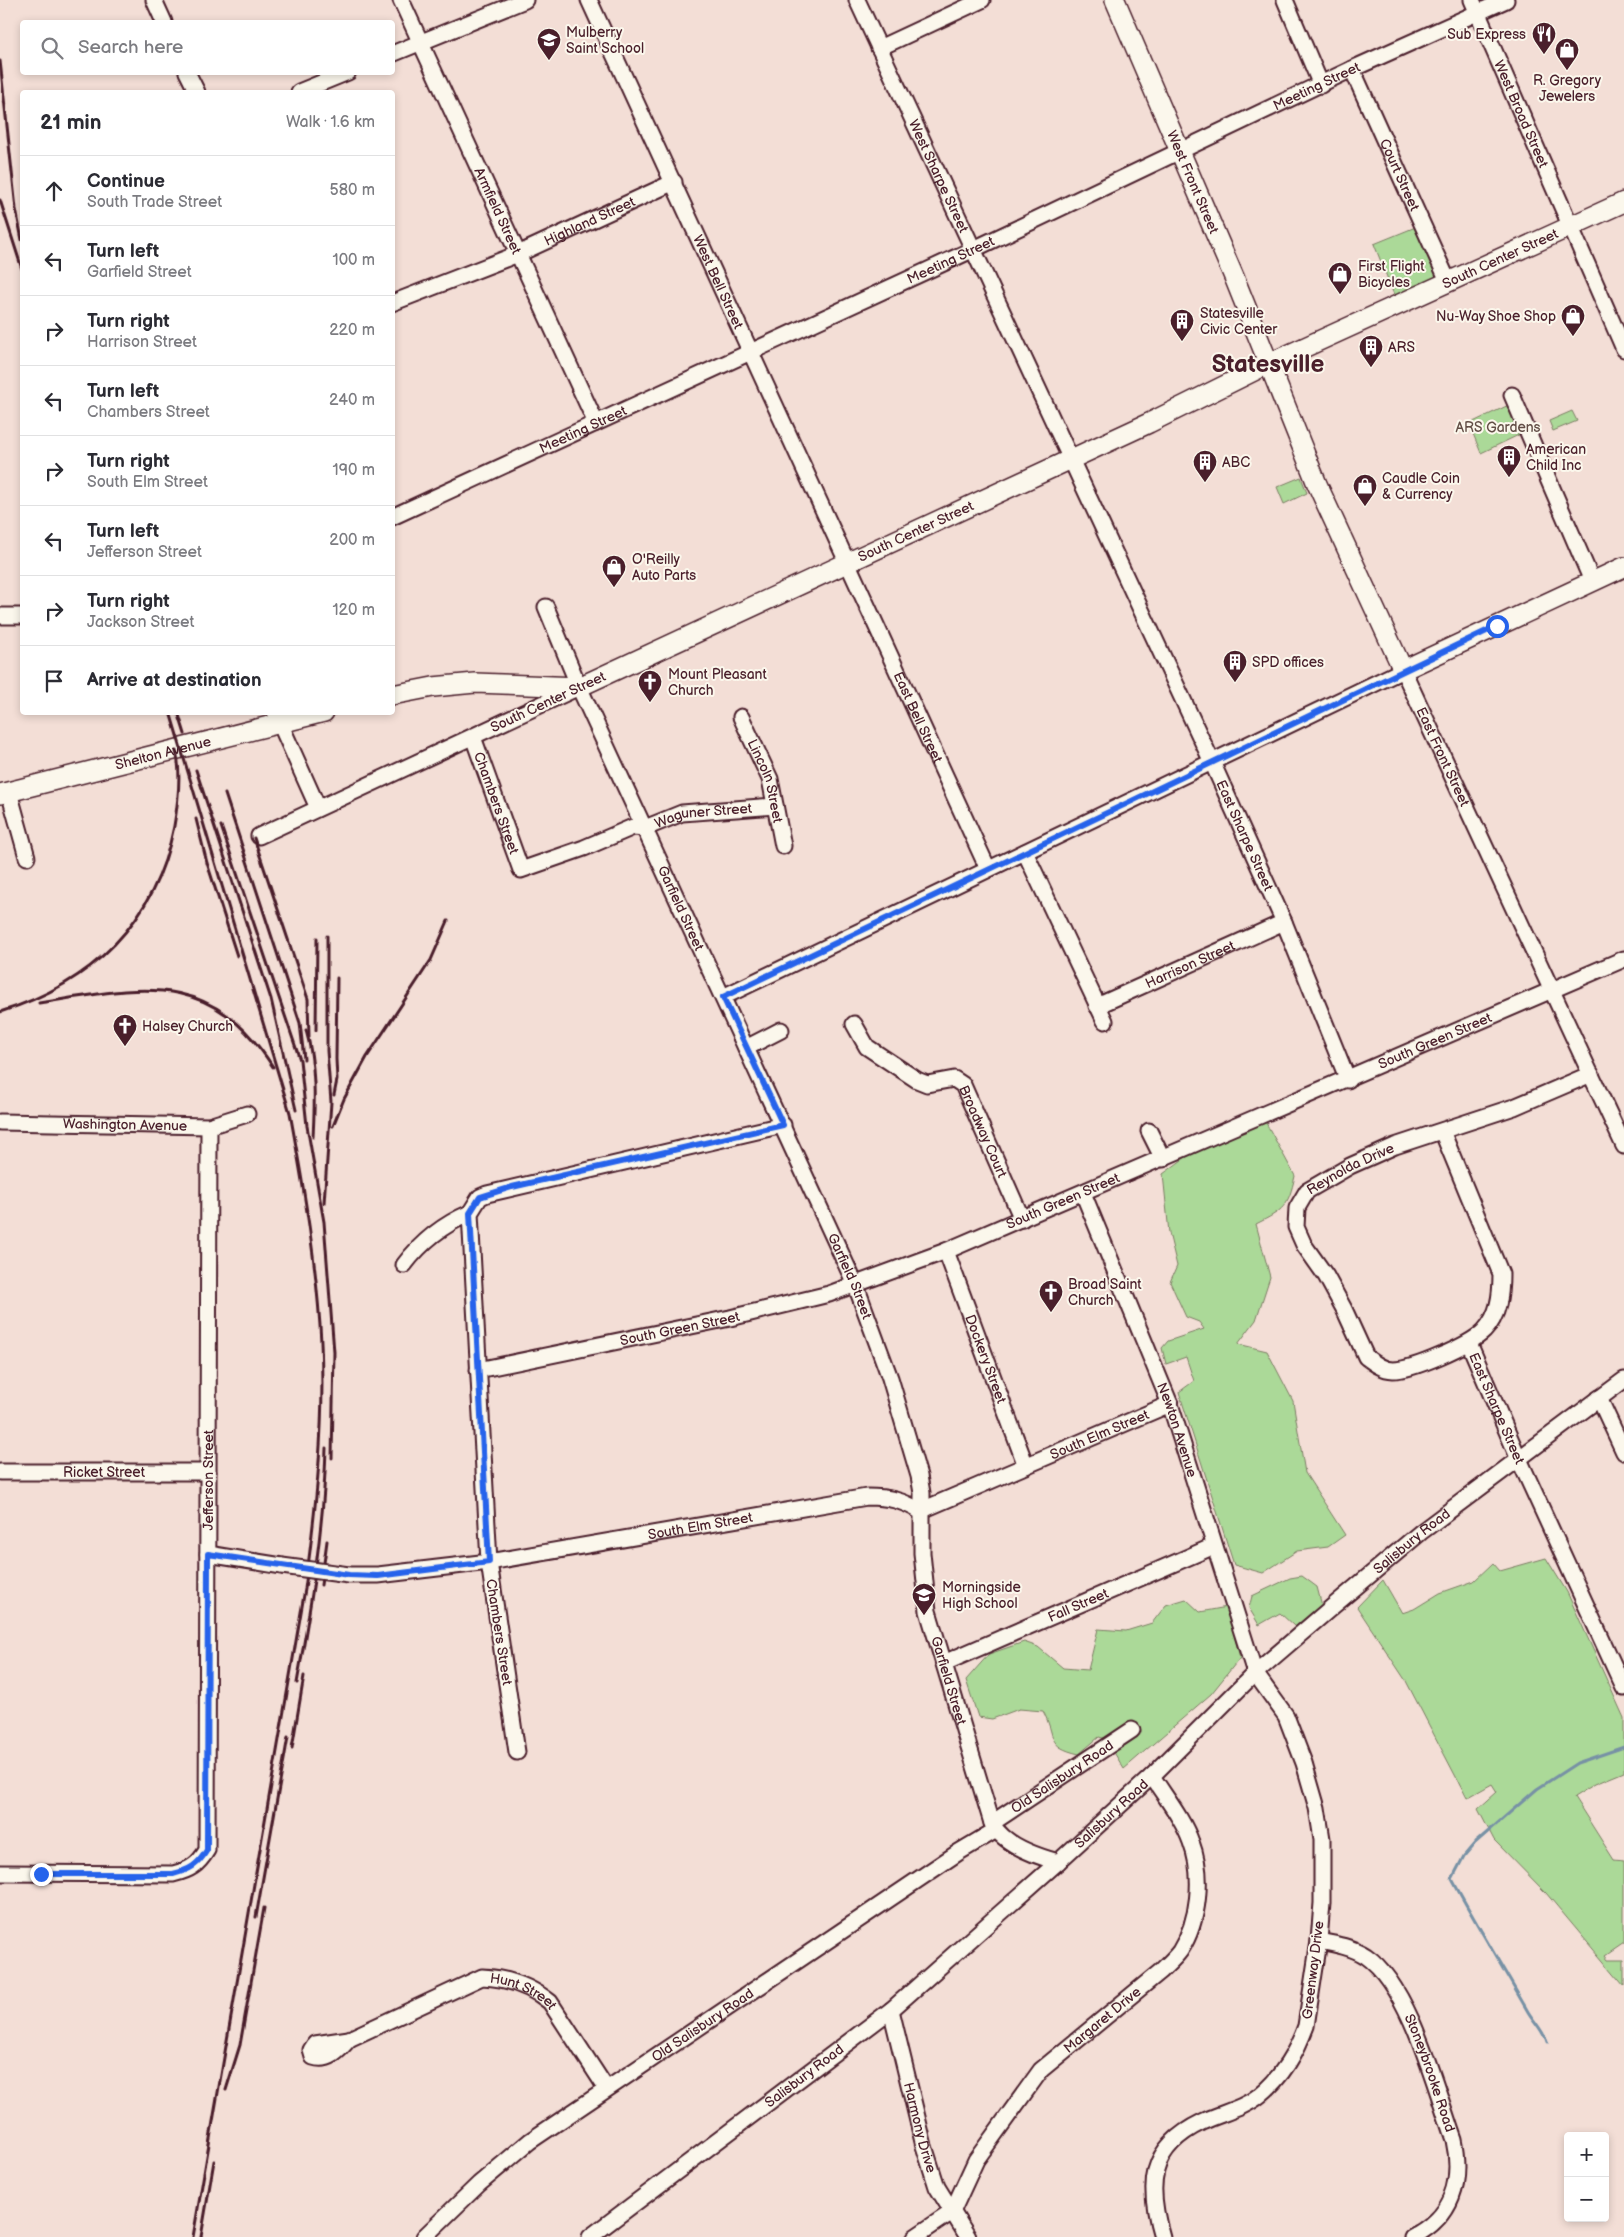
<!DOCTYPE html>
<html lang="en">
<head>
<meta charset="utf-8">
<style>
  body { margin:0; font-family:"Balsamiq Sans",sans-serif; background:#f7f7f7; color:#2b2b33 }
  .controls { position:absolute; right:15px; bottom:15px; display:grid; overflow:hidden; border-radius:5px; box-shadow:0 2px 8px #0003 }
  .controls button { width:45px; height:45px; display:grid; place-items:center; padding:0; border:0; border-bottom:1px solid #e1e1e2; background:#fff; color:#2b2b33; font:25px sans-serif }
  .stop { position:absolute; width:15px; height:15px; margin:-11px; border:4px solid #2563eb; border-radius:50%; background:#fff }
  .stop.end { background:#2563eb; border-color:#fff; box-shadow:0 1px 5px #0008 }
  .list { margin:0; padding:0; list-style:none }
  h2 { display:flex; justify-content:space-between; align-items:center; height:65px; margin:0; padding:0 20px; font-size:21px }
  h2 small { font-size:16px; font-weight:400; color:#7c7c81 }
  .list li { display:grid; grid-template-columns:32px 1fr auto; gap:15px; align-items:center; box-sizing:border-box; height:70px; padding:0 20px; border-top:1px solid #e1e1e2 }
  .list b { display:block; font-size:19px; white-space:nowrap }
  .list p { margin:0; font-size:16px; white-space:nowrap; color:#7c7c81 }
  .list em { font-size:16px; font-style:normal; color:#7c7c81 }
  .icon { flex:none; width:28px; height:28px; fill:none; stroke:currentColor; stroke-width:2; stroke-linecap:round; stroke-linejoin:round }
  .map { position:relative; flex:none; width:1624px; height:2237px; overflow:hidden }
  .search { position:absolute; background:#fff; box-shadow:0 2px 8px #0003; left:20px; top:20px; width:375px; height:55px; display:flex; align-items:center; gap:12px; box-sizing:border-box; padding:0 18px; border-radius:5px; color:#7c7c81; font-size:19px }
  .panel { position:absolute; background:#fff; box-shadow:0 2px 8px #0003; left:20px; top:90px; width:375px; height:625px; border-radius:5px }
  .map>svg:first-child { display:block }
  .green { fill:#abd998; stroke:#7a7c62 }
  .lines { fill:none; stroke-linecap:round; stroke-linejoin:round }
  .stream { stroke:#7791a5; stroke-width:3 }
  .minor-casing { stroke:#4a1f2b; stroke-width:19 }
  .major-casing { stroke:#4a1f2b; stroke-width:22 }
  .minor { stroke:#fbf7ec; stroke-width:15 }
  .major { stroke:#fbf7ec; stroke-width:19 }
  .rail { stroke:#4a1f2b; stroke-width:3 }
  .minor-bridge-casing { stroke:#4a1f2b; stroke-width:19; stroke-linecap:butt }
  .minor-bridge { stroke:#fbf7ec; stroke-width:15 }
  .route { stroke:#2563eb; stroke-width:6 }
  .labels { text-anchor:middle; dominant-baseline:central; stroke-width:4; stroke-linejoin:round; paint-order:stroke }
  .poi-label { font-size:14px; fill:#4a1f2b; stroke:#fbf7ec; text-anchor:start }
  .street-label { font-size:14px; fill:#4a1f2b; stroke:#fbf7ec }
  .park-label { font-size:14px; fill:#624e46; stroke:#fbf7ec }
  .town-label { font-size:24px; font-weight:bold; fill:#4a1f2b; stroke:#fbf7ec }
</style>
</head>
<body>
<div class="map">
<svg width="1624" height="2237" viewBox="0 0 1624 2237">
  <rect width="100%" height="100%" fill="#f3ded6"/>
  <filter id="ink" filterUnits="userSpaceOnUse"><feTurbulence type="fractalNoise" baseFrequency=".02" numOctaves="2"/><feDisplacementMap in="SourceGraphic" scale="10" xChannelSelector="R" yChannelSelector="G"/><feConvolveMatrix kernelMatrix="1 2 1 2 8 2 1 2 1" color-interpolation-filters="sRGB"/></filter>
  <g filter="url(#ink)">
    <g class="green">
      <path d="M1423,224L1448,281L1398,305L1374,244Z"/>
      <path d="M1515,402L1527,431L1481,453L1469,424Z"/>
      <path d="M1572,411L1577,421L1553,431L1549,421Z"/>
      <path d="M1301,477L1307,493L1284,504L1277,487Z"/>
      <path d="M1265,1121L1295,1176C1288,1207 1284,1210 1256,1224L1270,1277L1256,1320L1238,1344L1267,1351L1293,1401L1305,1473L1345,1535L1328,1547L1297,1551L1263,1573L1234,1565L1179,1392L1194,1381L1186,1357L1166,1364L1162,1348L1168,1341L1204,1329L1199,1322L1186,1317L1170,1282L1177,1266L1169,1233L1163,1174L1186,1157Z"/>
      <path d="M1546,1558L1567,1592L1624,1718V1772L1595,1784L1574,1797L1614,1860L1624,1861V1942L1605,1955L1608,1959H1624V1986L1546,1893L1494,1840L1478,1809L1497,1792L1492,1784L1467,1798L1406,1681L1357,1607L1383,1580L1402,1613L1414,1609L1440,1593L1474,1581L1493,1563L1500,1571Z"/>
      <path d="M1302,1576L1317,1587L1322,1606L1295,1627L1280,1613L1259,1625L1249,1608L1252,1596L1290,1578Z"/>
      <path d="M1186,1599L1200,1612L1227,1607L1240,1658L1211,1694L1124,1769L1106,1739L1099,1737L1079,1754C1045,1746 1057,1737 1043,1711L1019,1709L992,1719L978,1717L966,1680L989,1654L1024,1642L1038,1647L1063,1668L1088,1670L1098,1629L1126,1631L1152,1623L1166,1605Z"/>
    </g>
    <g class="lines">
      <path class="stream" d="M1547,2043C1544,2031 1533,2021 1527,2010C1502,1966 1476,1924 1452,1879L1464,1856L1475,1843L1537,1789L1577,1763L1624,1747"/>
      <defs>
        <g id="minor">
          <path d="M154,0L164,22"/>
          <path id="s1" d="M401,0L596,423"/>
          <path id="s2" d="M589,0L988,869"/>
          <path id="s3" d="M857,0L1212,762L1284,922L1348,1080"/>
          <path d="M1285,0L1321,85"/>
          <path id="s4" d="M1472,0L1624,349"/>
          <path d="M879,48L982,0"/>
          <path d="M392,54L525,0"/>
          <path id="s5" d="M1352,69L1448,281"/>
          <path d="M187,72L197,92"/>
          <path d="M299,92L348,72"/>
          <path id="s6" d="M392,303L518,254L674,182"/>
          <path d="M1512,395L1592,581"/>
          <path id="s7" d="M392,517L974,249L1352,69L1506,0"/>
          <path id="s8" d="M546,607L579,687L856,1286L890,1378L919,1476L922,1493V1553L928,1611L992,1823C1003,1845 1036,1856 1058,1862"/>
          <path d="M0,616H22"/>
          <path d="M275,712L318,808"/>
          <path id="s9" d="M741,717L770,779L783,846"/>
          <path id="s10" d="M473,737L521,870L584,848L633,827L645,828L682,813L775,806"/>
          <path d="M9,792L27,857"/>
          <path d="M259,836L579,687"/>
          <path d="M1025,852L1105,1021"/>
          <path id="s11" d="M723,997L1403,670L1624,1146"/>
          <path id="s12" d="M1097,1006L1284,922"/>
          <path id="s13" d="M854,1024L867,1047L917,1080L927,1084L954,1079L963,1085L1022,1219"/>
          <path d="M746,1048L781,1030"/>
          <path id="s14" d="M0,1122L209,1126L247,1114"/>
          <path d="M1149,1131L1163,1159"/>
          <path id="s15" d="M1442,1131L1501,1274C1501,1295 1499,1315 1484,1331C1470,1345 1413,1370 1393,1370C1383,1370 1374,1363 1366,1357L1344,1309L1326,1276L1304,1245L1296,1227L1297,1208L1307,1191L1350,1166L1395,1146L1514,1107L1591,1074"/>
          <path id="s16" d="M1083,1193L1170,1404L1255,1673L1286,1716L1304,1763L1317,1808L1322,1839V1903L1319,1941L1306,2026C1296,2053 1283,2076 1260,2095C1243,2109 1221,2113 1202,2122C1148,2148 1147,2186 1162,2237"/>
          <path id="s17" d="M946,1251L1026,1466"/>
          <path d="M404,1265C422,1241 442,1225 470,1213"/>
          <path id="s18" d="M1469,1343L1518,1457L1624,1688"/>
          <path id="s19" d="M478,1370L730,1318L829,1294L946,1251L1624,959"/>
          <path d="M1599,1398L1624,1452"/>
          <path id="s20" d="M0,1472H208"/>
          <path d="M208,1554L282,1566"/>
          <path id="s21" d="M349,1575H378L489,1562L867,1497C888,1497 902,1500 920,1511L1170,1404"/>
          <path id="s22" d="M944,1663L1214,1546"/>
          <path d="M517,1752L489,1562L470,1213L480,1197L487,1194L783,1125"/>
          <path id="s23" d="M992,1823L1132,1730"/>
          <path id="s24" d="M0,1873L173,1874C190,1870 198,1865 207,1850L209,1126"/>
          <path id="s25" d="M1319,1941C1335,1944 1352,1947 1366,1956C1410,1986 1436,2090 1454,2140C1463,2181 1452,2217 1412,2237"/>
          <path id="s26" d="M891,2010L924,2146L937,2187L968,2237"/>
          <path id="s27" d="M349,2039L482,1977C507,1978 530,1986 550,2002L606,2088"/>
          <path d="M349,2039C339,2051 329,2062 313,2057L311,2050L315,2044Z"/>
          <path id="s28" d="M424,2237L479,2184L530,2141L959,1852L996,1830"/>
          <path id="s29" d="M590,2237L891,2010L1058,1862L1152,1776L1255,1673L1332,1607L1421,1532L1624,1380"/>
          <path id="s30" d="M915,2237L952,2212L976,2160L1041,2070L1161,1971C1167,1965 1175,1958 1180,1951C1199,1921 1204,1876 1191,1842C1183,1819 1165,1797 1152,1776"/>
        </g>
        <g id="major">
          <path id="s31" d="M1115,0L1234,277L1317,484L1403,670L1624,567"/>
          <path id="s32" d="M392,695L433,687L475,683L579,687L1149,423L1268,364L1624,202"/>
          <path id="s33" d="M0,794L324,712"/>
        </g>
      </defs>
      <use href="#minor" class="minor-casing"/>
      <use href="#major" class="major-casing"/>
      <use href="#minor" class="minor"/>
      <use href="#major" class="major"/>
      <g class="rail">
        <path d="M0,61L16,209L22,240"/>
        <path d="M0,200L22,269"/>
        <path d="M170,712L290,1113C304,1189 317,1265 321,1342C325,1425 316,1508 305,1589L193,2237"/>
        <path d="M178,712L185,734"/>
        <path d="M196,770L271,999L296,1110"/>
        <path d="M225,794L300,1023L304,1059"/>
        <path d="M196,819L207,863L237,956"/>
        <path d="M221,826L300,1060L307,1126L324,1222L334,1352L332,1458"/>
        <path d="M254,838L308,999L309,1037"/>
        <path d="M39,1003C139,988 209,967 273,1067"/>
        <path d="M0,1012C92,983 155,923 174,826C178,803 182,774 176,751"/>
        <path d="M306,1030C316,1065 315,1101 313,1137"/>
        <path d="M316,1030L317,938"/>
        <path d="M334,1095L337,1080L336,1059L337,978"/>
        <path d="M333,1126L344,1099L367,1057L431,960L448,921"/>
        <path d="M324,1203L331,1102L327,1051V936"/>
        <path d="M321,1585L327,1541"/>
        <path d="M297,1683C311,1605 324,1527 326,1448"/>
        <path d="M292,1748L304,1676"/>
        <path d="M256,1917L288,1737"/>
        <path d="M226,2090L240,2045L264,1908"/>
        <path d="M201,2237L214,2161"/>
      </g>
      <defs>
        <path id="minor-bridge" d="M282,1566L349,1575"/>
      </defs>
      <use href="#minor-bridge" class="minor-bridge-casing"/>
      <use href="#minor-bridge" class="minor-bridge"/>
    </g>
  </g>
  <g class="lines" filter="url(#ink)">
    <path class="route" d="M41,1874H173C190,1870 198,1865 207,1850L208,1554L349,1575L378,1576L489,1562L470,1213L480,1197L512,1187L783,1125L723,997L1497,626"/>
  </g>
  <defs>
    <symbol id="restaurant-pin" viewBox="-11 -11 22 30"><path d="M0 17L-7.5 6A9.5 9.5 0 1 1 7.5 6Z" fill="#4a1f2b" stroke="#fbf7ec"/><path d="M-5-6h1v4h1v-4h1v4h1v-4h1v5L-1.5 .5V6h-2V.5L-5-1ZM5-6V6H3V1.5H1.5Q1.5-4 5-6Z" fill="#fff"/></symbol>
    <symbol id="school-pin" viewBox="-11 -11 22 30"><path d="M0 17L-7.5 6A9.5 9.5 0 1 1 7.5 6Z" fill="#4a1f2b" stroke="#fbf7ec"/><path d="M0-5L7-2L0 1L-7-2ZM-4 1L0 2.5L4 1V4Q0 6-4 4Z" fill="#fff"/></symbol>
    <symbol id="shop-pin" viewBox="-11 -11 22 30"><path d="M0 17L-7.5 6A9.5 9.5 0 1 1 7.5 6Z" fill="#4a1f2b" stroke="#fbf7ec"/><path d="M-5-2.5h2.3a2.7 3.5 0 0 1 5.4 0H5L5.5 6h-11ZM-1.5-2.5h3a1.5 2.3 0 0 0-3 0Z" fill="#fff"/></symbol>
    <symbol id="building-pin" viewBox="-11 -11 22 30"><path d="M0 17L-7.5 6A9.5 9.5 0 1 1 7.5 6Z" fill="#4a1f2b" stroke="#fbf7ec"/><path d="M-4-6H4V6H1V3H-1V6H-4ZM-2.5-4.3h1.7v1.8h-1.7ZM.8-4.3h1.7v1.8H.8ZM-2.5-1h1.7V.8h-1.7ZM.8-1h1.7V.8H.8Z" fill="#fff"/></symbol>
    <symbol id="church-pin" viewBox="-11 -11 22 30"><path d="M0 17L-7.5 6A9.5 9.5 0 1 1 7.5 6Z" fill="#4a1f2b" stroke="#fbf7ec"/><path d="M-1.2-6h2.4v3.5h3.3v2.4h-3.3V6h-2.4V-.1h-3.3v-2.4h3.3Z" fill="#fff"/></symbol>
  </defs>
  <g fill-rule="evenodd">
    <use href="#restaurant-pin" x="1530" y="20" width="28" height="38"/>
    <use href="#school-pin" x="535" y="26" width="28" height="38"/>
    <use href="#shop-pin" x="1553" y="36" width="28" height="38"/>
    <use href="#shop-pin" x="1326" y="260" width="28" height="38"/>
    <use href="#shop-pin" x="1559" y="302" width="28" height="38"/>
    <use href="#building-pin" x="1168" y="307" width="28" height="38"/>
    <use href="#building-pin" x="1357" y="333" width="28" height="38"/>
    <use href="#building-pin" x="1495" y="443" width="28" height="38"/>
    <use href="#building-pin" x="1191" y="448" width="28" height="38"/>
    <use href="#shop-pin" x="1351" y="472" width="28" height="38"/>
    <use href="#shop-pin" x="600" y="553" width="28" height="38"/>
    <use href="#building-pin" x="1221" y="648" width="28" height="38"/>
    <use href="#church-pin" x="636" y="668" width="28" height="38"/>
    <use href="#church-pin" x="111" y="1012" width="28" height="38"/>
    <use href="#church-pin" x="1037" y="1278" width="28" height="38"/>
    <use href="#school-pin" x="910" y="1581" width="28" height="38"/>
  </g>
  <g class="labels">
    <g class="poi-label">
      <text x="566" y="32">Mulberry<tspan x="566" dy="16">Saint School</tspan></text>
      <text x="1526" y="34" text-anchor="end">Sub Express</text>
      <text x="1567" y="80" text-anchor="middle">R. Gregory<tspan x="1567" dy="16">Jewelers</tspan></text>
      <text x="1358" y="266">First Flight<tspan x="1358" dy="16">Bicycles</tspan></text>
      <text x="1200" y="313">Statesville<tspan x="1200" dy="16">Civic Center</tspan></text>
      <text x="1556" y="316" text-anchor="end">Nu-Way Shoe Shop</text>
      <text x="1388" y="347">ARS</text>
      <text x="1526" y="449">American<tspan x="1526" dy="16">Child Inc</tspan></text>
      <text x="1222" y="462">ABC</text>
      <text x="1382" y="478">Caudle Coin<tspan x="1382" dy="16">&amp; Currency</tspan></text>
      <text x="632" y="559">O'Reilly<tspan x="632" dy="16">Auto Parts</tspan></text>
      <text x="1252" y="662">SPD offices</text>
      <text x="668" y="674">Mount Pleasant<tspan x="668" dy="16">Church</tspan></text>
      <text x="142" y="1026">Halsey Church</text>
      <text x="1068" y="1284">Broad Saint<tspan x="1068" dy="16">Church</tspan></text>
      <text x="942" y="1587">Morningside<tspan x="942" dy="16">High School</tspan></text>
    </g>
    <g class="street-label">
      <text stroke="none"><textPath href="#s7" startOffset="1020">Meeting Street</textPath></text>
      <text stroke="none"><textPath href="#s4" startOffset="124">West Broad Street</textPath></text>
      <text stroke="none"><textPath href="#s3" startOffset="194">West Sharpe Street</textPath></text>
      <text stroke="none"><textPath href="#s5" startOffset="116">Court Street</textPath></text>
      <text stroke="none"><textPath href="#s31" startOffset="198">West Front Street</textPath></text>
      <text stroke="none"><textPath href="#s1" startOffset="232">Armfield Street</textPath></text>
      <text stroke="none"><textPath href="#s6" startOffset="214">Highland Street</textPath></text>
      <text stroke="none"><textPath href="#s32" startOffset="1204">South Center Street</textPath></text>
      <text stroke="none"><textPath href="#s7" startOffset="615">Meeting Street</textPath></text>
      <text stroke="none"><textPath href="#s2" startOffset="310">West Bell Street</textPath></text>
      <text stroke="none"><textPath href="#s7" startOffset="210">Meeting Street</textPath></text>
      <text stroke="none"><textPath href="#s32" startOffset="559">South Center Street</textPath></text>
      <text transform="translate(548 702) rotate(-25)">South Center Street</text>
      <text stroke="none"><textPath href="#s2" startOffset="789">East Bell Street</textPath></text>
      <text stroke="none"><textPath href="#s33" startOffset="168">Shelton Avenue</textPath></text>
      <text stroke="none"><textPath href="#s11" startOffset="850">East Front Street</textPath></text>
      <text stroke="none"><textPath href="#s9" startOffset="69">Lincoln Street</textPath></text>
      <text stroke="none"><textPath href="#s10" startOffset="70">Chambers Street</textPath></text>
      <text stroke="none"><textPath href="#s10" startOffset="334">Waguner Street</textPath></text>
      <text stroke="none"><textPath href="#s3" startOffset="921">East Sharpe Street</textPath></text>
      <text stroke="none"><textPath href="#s8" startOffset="330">Garfield Street</textPath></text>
      <text stroke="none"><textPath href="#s12" startOffset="102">Harrison Street</textPath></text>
      <text stroke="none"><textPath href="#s19" startOffset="1016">South Green Street</textPath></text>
      <text stroke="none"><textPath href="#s14" startOffset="125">Washington Avenue</textPath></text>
      <text stroke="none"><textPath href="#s13" startOffset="186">Broadway Court</textPath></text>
      <text stroke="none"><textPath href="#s15" startOffset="582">Reynolda Drive</textPath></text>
      <text stroke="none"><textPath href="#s19" startOffset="611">South Green Street</textPath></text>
      <text stroke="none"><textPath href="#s8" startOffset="735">Garfield Street</textPath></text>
      <text stroke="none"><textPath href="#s19" startOffset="206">South Green Street</textPath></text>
      <text stroke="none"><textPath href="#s17" startOffset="115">Dockery Street</textPath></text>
      <text stroke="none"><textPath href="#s18" startOffset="71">East Sharpe Street</textPath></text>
      <text stroke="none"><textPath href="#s16" startOffset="255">Newton Avenue</textPath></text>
      <text stroke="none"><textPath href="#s21" startOffset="775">South Elm Street</textPath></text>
      <text stroke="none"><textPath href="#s20" startOffset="104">Ricket Street</textPath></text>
      <text stroke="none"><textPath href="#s24" startOffset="586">Jefferson Street</textPath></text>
      <text stroke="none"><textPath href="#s21" startOffset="355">South Elm Street</textPath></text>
      <text stroke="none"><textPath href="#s29" startOffset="1078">Salisbury Road</textPath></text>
      <text stroke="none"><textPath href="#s22" startOffset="146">Fall Street</textPath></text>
      <text transform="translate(499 1632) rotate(81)">Chambers Street</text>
      <text stroke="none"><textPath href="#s8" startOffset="1155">Garfield Street</textPath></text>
      <text stroke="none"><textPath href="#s23" startOffset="84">Old Salisbury Road</textPath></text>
      <text stroke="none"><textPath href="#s29" startOffset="672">Salisbury Road</textPath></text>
      <text transform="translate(1313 1970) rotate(-83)">Greenway Drive</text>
      <text stroke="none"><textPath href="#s27" startOffset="191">Hunt Street</textPath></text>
      <text stroke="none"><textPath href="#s30" startOffset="292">Margaret Drive</textPath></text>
      <text stroke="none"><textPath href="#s28" startOffset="351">Old Salisbury Road</textPath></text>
      <text stroke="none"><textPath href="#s25" startOffset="185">Stoneybrooke Road</textPath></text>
      <text stroke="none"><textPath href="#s29" startOffset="268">Salisbury Road</textPath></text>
      <text stroke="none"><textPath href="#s26" startOffset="121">Harmony Drive</textPath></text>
    </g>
    <g class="park-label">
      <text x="1498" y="427">ARS Gardens</text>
    </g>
    <g class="town-label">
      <text x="1268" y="364">Statesville</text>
    </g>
  </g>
</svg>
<div class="controls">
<button>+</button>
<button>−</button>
</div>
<div class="stop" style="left:1497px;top:626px"></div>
<div class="stop end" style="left:41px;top:1874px"></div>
<div class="search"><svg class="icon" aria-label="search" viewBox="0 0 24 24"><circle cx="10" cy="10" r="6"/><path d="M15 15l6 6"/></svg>Search here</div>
<section class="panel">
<h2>21 min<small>Walk · 1.6 km</small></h2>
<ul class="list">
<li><svg class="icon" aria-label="ahead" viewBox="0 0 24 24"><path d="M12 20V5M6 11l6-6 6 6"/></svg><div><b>Continue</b><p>South Trade Street</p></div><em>580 m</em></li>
<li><svg class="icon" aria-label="left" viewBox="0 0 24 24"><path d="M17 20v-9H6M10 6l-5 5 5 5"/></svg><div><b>Turn left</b><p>Garfield Street</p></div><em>100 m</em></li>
<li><svg class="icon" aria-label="right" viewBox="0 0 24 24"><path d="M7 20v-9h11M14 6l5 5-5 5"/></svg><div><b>Turn right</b><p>Harrison Street</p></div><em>220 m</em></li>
<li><svg class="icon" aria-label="left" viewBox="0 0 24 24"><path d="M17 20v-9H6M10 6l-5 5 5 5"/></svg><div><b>Turn left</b><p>Chambers Street</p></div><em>240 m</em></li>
<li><svg class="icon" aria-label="right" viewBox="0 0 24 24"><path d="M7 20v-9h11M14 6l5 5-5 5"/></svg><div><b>Turn right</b><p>South Elm Street</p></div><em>190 m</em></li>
<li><svg class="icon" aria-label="left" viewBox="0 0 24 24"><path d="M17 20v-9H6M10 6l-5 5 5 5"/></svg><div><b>Turn left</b><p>Jefferson Street</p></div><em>200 m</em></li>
<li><svg class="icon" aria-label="right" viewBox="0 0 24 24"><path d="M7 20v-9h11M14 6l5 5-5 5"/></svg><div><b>Turn right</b><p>Jackson Street</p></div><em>120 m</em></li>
<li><svg class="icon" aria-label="arrive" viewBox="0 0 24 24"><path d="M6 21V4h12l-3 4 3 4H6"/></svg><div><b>Arrive at destination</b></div></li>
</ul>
</section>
</div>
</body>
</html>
